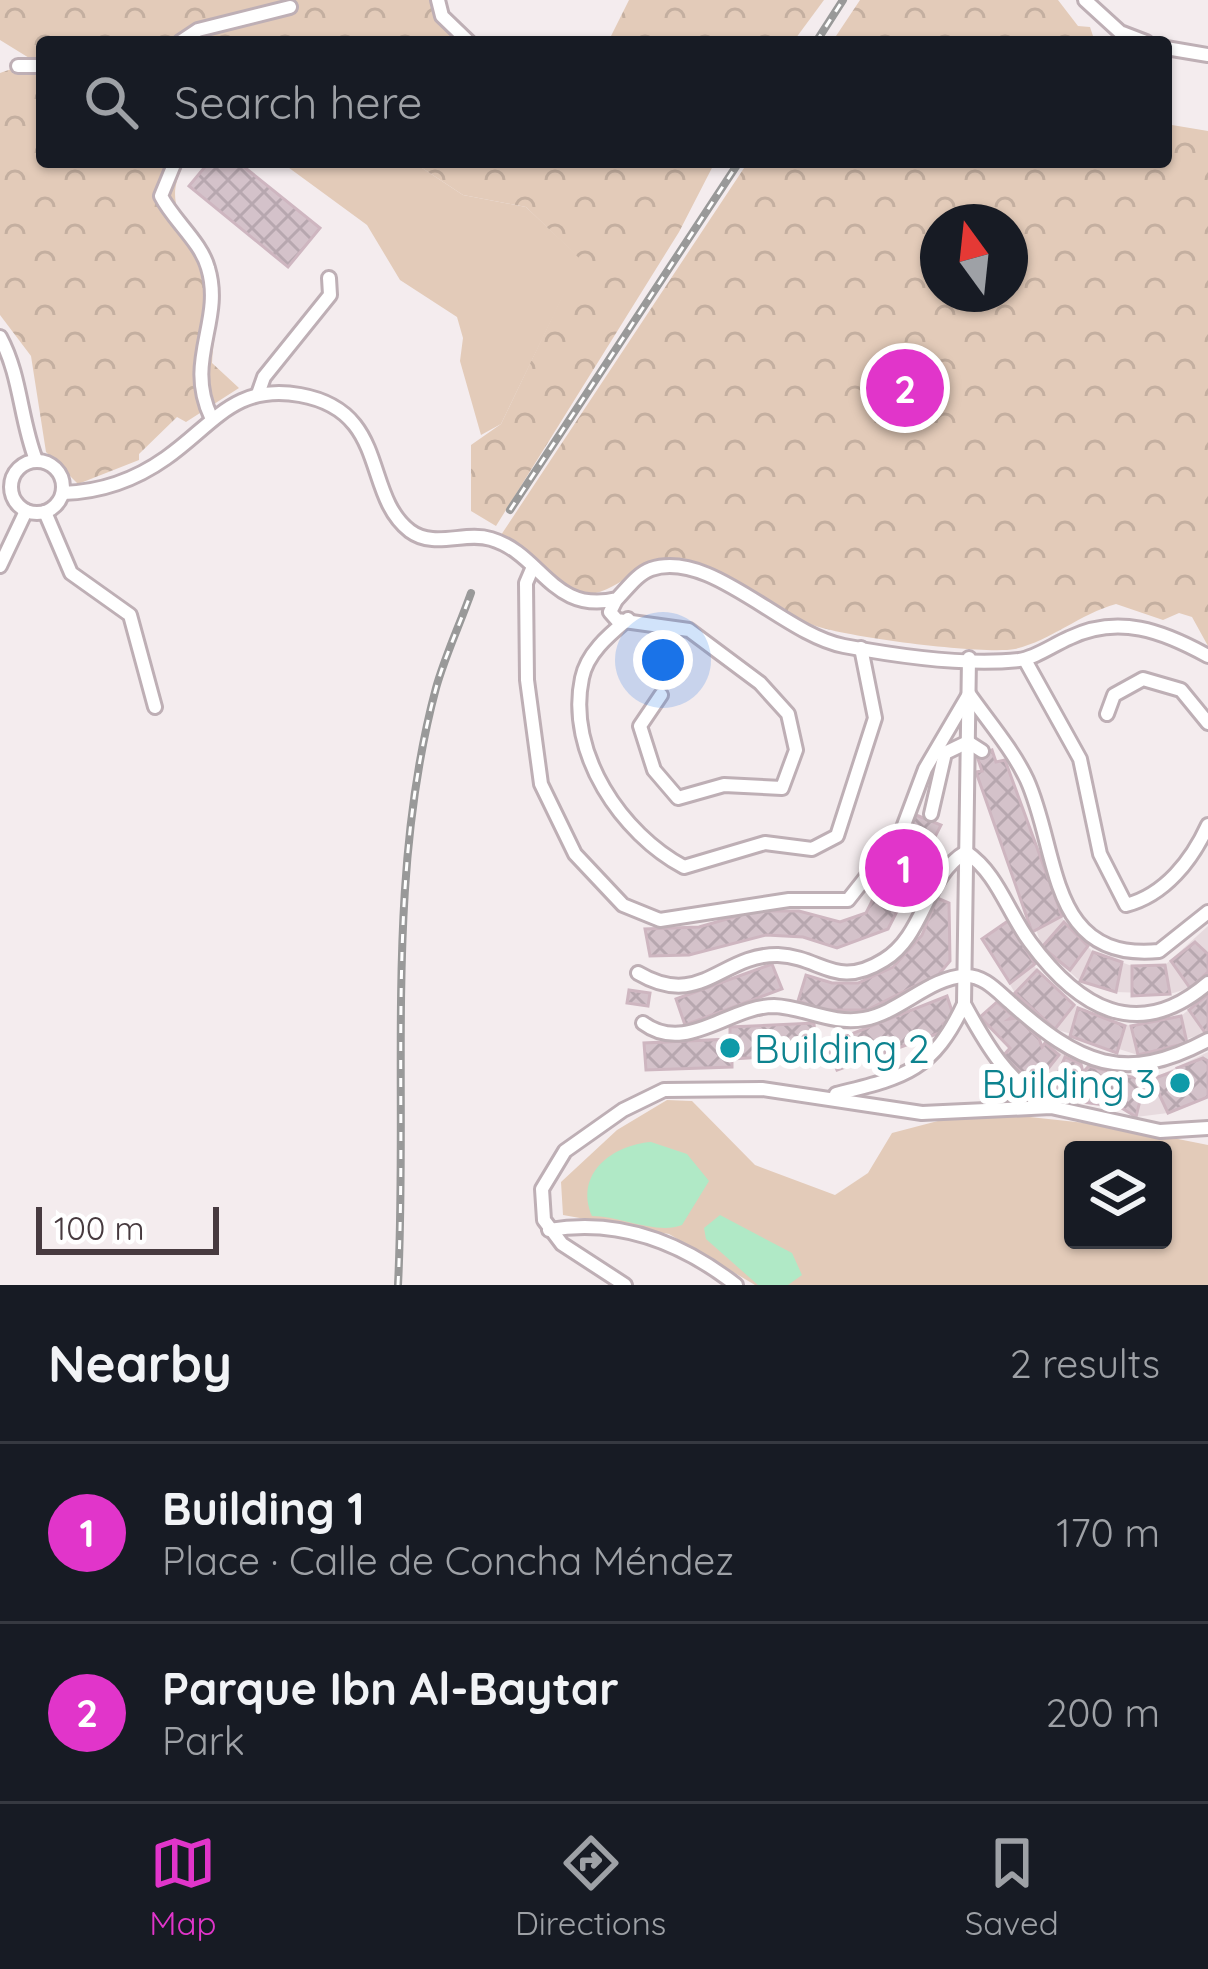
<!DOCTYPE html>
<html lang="en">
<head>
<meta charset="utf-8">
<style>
  body { margin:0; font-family:Quicksand,sans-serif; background:#20242c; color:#f1f3f6 }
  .controls { position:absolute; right:36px; bottom:36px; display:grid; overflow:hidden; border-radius:12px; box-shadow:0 3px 9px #0004 }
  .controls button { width:108px; height:108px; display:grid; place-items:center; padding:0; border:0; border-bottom:3px solid #363941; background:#171b24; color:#f1f3f6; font:60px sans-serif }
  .compass { position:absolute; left:920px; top:204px; width:108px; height:108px; border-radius:50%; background:#171b24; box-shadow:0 3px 9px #0004; rotate:345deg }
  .scale { position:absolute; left:36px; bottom:30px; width:183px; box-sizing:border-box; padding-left:12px; border:6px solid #473a3f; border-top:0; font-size:33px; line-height:42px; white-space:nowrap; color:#473a3f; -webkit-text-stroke:9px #fff; paint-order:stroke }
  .you { position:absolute; left:663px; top:660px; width:42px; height:42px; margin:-30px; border:9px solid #fff; border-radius:50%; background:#1a73e8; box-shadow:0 0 0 18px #1a73e833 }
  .badge { display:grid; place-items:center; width:78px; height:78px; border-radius:50%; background:#e135ca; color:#fff; font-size:39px; font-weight:700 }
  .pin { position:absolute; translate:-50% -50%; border:6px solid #fff; box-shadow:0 3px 12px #0006 }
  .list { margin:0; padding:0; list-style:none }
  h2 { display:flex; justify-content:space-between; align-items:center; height:156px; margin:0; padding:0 48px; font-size:51px }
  h2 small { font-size:39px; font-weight:400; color:#9ea1a6 }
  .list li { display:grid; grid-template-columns:78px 1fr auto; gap:36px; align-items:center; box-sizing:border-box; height:180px; padding:0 48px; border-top:3px solid #363941 }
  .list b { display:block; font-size:45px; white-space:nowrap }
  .list p { margin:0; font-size:39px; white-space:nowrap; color:#9ea1a6 }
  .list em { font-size:39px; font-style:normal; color:#9ea1a6 }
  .icon { flex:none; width:66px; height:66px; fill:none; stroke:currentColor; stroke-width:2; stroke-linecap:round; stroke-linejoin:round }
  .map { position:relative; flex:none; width:1208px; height:1285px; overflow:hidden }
  .search { position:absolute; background:#171b24; box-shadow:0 3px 9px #0004; left:36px; right:36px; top:36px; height:132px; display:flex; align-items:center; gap:30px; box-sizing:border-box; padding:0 42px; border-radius:12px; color:#9ea1a6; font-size:45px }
  .sheet { height:516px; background:#171b24 }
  nav { display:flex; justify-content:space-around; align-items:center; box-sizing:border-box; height:168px; border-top:3px solid #363941; background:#171b24; font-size:33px; color:#9ea1a6 }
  nav a { display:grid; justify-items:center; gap:6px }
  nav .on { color:#e135ca }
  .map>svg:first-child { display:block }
  .residential { fill:#e7dade }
  .grass { fill:#e3cbb9; fill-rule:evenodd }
  .park { fill:url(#park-crowns); fill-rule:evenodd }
  .water { fill:#b0e9c6 }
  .building { fill:url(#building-cross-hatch); stroke:#ceb6c0; stroke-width:3 }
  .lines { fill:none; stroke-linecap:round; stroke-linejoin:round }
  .minor-casing { stroke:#beafb5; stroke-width:18 }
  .minor { stroke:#fff; stroke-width:12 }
  .rail-casing { stroke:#999; stroke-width:8 }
  .rail { stroke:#fff; stroke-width:3; stroke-dasharray:9; stroke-linecap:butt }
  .culture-dot { fill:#0f9aa8; stroke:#fff; stroke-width:4.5 }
  .labels { text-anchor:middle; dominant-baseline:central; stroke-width:12; stroke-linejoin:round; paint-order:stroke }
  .culture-label { font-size:39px; fill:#0d838f; stroke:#fff; text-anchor:start }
</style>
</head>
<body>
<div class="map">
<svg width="1208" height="1285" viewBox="0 0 1208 1285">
  <defs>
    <pattern id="park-crowns" width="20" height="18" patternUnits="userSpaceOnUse" patternTransform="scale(3)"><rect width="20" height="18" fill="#e3cbb9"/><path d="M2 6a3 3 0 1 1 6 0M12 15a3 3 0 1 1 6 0" fill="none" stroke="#c4afa0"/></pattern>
    <pattern id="building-cross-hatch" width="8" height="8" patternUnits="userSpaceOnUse" patternTransform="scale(3)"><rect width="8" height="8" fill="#d4c2ca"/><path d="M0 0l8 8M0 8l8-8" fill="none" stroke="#b7a7af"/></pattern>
  </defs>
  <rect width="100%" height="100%" fill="#f4ecee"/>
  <g class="residential">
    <path d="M992,750L996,762L1005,760L1064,922L1093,952L1132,966L1165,965L1208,926V972L1190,988L1170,994L1116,992L1080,981L1042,947L977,756Z"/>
    <path d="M1008,921L1037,970L1079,1008L1131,1026L1181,1016L1208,994V1032L1138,1055L1055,1029L1015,993L983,939Z"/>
    <path d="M997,1002L1013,1016L1010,1020L1017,1018L1039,1038L1041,1046L1045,1043L1081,1064L1083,1072L1089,1066L1120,1074L1118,1081L1125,1083L1127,1076L1152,1079L1208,1052V1097L1168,1113L1136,1117L1119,1107L1081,1102L1079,1094L1070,1099L1035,1085L1003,1056L1010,1048L980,1017Z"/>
  </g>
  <g class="grass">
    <path d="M281,162H413L463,195L526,207L581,259L501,424L481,435L460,361L463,338L457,317L400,280L367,225Z"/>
    <path d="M667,1100L692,1101L755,1165L835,1195L868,1173L892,1133L976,1111L1113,1126L1208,1145V1285H755L669,1234L563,1215L561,1182L617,1130ZM1073,1150H1163V1240H1073Z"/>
  </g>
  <g class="park">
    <path d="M0,0H429L439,21L488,42H239L207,36L198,42H42V162H185C152,221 211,231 218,288C221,313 213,337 212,363L239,388L186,422L177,417L139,454V460L78,484L46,452L31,356L0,315V73L34,61L0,40Z"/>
    <path d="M629,0H824L793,42H608Z"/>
    <path d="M860,0H1058L1078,26L1090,27L1095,42H832Z"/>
    <path d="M1166,124L1208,131V646L1192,617L1179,613L1163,620L1116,604C1080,614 1050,641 1015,649C984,655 844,637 813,625C767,607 733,566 682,560C641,555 619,596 580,595L501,535L748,162H1166ZM938,222H1010V294H938Z"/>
    <path d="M413,162H715L679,232L496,526L471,511V445L501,424L580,259L526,207L463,195Z"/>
  </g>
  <g class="water">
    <path d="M651,1142L687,1154L709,1181L682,1225C657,1235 620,1216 592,1216C574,1173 613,1145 651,1142Z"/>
    <path d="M720,1215L792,1253L802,1275L788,1285H758L706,1239L704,1228Z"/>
  </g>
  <g class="building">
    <path d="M209,162H238L320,228L288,267L189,186Z"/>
    <path d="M992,750L996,762L1005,760L1062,916L1032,932L976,772L982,771L977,756Z"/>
    <path d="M916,815L941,825L888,929L837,948L803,937L766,935L689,955L650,956L645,929L699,927L755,911H799L840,922L866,913Z"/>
    <path d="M937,898L949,903L950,961L939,974L867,1010H824L798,1001L806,975L832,983H858L893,967L922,935Z"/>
    <path d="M1008,921L1035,964L1010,983L982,939Z"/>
    <path d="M1064,922L1088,946L1070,970L1042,947Z"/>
    <path d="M1195,942L1208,954V972L1190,988L1171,961Z"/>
    <path d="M1093,952L1122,962L1116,992L1080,981Z"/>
    <path d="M772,964L782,989L685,1025L676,999Z"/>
    <path d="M1165,965L1170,994L1132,996V966Z"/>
    <path d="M1037,970L1074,1005L1055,1029L1015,993Z"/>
    <path d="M629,990L650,993L648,1006L627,1003Z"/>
    <path d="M1208,994V1032L1206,1034L1189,1010Z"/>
    <path d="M947,996L954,1017L943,1024L945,1031L837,1070L826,1044Z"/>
    <path d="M997,1002L1013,1016L1009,1019L1017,1018L1039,1038L1042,1047L1045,1043L1059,1055L1035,1085L1003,1056L1010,1048L980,1017Z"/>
    <path d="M1078,1008L1125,1026L1117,1053L1070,1036Z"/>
    <path d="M1181,1016L1187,1043L1138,1055L1131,1026Z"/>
    <path d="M814,1023L816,1054L732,1059V1067L646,1070L644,1043L730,1039V1027Z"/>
    <path d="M1065,1057L1081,1064L1083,1072L1089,1066L1120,1074L1118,1081L1126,1083L1127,1076L1145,1080L1136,1117L1120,1107L1081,1102L1079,1094L1070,1099L1056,1094V1078Z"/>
    <path d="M1203,1058L1208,1061V1097L1168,1113L1152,1079L1172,1072L1174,1078L1180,1075L1177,1068Z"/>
  </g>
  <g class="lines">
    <defs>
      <g id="minor">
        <path d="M438,0L442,16L469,42"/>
        <path d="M1085,0L1120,32L1146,42"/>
        <path d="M180,42L198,30L290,7"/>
        <path d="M1166,48L1208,55"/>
        <path d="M18,66H42"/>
        <path d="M175,162L161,196C173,220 201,242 208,268C224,321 184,360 211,417"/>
        <path d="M0,337C21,376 20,419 36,460"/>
        <path d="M258,394L264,377L330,295L329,278"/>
        <circle cx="37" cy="487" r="26"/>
        <path d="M63,493C100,492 135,480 166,458C213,425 235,383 300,395C390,411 362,494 410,531C434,549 465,531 491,539C542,554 552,615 617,599C627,589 637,574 651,569C711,549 784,635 844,646C897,656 965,666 1019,660C1035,658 1053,645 1069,638C1118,614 1163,631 1208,656"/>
        <path d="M45,512L71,573L130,615L155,707"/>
        <path d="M0,566L26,511"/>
        <path d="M532,569L526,583L527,680L541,784L575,854L623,905L660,920L789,900H848L901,833L925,769L969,694C988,721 1013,750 1027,780C1060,853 1047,962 1159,951L1208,912"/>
        <path d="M616,600L610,612L617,620L689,630L760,683L788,714L796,750L782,788L724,785L678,798L654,770L640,726L661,695"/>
        <path d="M628,619C609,635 587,653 582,678C566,753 622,834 684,867L765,843L812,849L837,836L875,718L861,648"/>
        <path d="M1025,660L1080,759L1100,854L1126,905C1165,895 1192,860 1208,825"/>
        <path d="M1107,714L1114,695L1143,679L1181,690L1208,723"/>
        <path d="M931,814L945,753L968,742L982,751"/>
        <path d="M638,973C701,1010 721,954 778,955C822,957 836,990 884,960C925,935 925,876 966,852C998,874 1007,911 1030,942C1078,1007 1137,1044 1208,983"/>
        <path d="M964,1004L969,658"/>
        <path d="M643,1023C686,1055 729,1006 774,1006C804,1007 832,1025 864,1019C899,1013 930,977 965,976C984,975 998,992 1011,1003C1079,1064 1124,1085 1208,1040"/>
        <path d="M836,1094C904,1077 932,1072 964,1004C987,1046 1007,1081 1050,1106"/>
        <path d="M549,1230C619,1218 681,1242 736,1285"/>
        <path d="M625,1285L562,1244L544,1220L542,1189L565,1151L623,1110L664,1090L762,1089L922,1113L1051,1107L1160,1131L1208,1128"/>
      </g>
    </defs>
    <use href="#minor" class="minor-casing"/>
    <use href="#minor" class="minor"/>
    <defs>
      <g id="rail">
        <path d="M816,42L843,0"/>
        <path d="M510,510L739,162"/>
        <path d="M398,1285C408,1087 384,882 436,688C445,656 460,624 471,593"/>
      </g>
    </defs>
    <use href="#rail" class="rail-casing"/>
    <use href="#rail" class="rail"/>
  </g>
  <g class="culture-dot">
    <circle cx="730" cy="1048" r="12"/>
    <circle cx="1180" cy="1083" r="12"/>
  </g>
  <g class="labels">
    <g class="culture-label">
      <text x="754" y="1048">Building 2</text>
      <text x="1156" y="1083" text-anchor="end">Building 3</text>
    </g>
  </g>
</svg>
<div class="controls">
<button><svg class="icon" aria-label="layers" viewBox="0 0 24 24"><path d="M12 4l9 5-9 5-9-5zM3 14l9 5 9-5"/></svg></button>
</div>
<svg class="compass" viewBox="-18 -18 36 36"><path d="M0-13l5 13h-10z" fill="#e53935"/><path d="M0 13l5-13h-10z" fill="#9ea1a6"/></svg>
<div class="scale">100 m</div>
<div class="you"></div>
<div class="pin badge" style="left:904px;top:868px">1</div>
<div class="pin badge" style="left:905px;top:388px">2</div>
<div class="search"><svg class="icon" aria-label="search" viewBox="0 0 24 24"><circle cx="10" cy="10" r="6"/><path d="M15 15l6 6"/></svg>Search here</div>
</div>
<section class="sheet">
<h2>Nearby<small>2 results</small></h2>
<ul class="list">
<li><span class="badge">1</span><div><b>Building 1</b><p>Place · Calle de Concha Méndez</p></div><em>170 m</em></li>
<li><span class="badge">2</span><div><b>Parque Ibn Al-Baytar</b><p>Park</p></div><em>200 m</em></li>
</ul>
</section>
<nav>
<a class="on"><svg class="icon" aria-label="map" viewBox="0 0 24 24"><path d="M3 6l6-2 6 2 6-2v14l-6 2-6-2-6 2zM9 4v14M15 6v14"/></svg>Map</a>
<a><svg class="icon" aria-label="directions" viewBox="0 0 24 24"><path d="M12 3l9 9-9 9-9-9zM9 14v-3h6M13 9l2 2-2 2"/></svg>Directions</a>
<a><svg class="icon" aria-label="saved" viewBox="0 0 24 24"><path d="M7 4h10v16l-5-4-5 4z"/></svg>Saved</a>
</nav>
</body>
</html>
